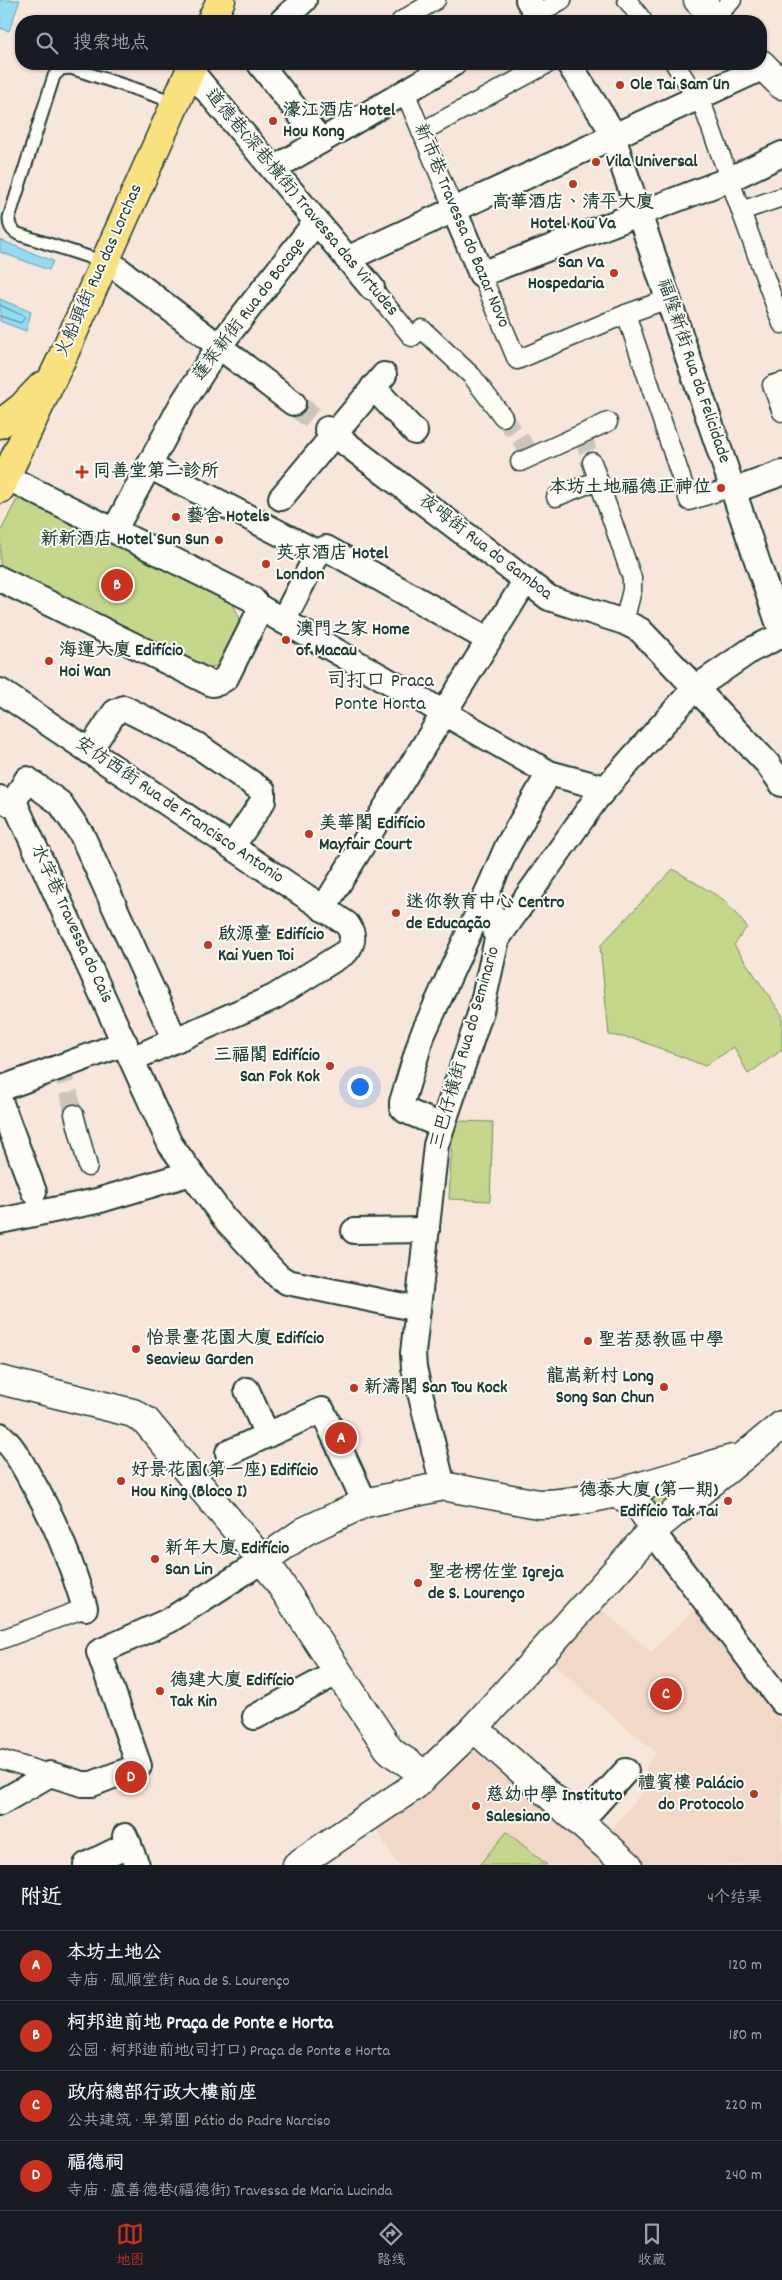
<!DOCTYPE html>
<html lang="zh">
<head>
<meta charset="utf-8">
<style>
  body { margin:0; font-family:Dekko,"LXGW WenKai TC",sans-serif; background:#242831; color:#f1f3f6 }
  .you { position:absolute; left:359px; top:1086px; width:18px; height:18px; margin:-12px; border:4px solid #fff; border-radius:50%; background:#1a73e8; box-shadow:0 0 0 8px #1a73e833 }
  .badge { display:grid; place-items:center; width:32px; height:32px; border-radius:50%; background:#c8321e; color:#fff; font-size:16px; font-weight:700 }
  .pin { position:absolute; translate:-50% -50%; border:2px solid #fff; box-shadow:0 1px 5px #0006 }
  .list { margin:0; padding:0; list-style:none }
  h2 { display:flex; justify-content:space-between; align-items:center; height:65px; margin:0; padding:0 20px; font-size:21px }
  h2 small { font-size:16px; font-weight:400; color:#9ea1a6 }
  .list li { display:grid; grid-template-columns:32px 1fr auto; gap:15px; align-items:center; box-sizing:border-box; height:70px; padding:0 20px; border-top:1px solid #363941 }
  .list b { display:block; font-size:19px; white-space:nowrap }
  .list p { margin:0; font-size:16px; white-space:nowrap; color:#9ea1a6 }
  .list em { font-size:16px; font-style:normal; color:#9ea1a6 }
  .icon { flex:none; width:28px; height:28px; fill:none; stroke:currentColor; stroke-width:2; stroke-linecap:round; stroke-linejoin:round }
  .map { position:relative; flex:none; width:782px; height:1865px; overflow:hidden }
  .search { position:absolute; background:#171b24; box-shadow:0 1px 4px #0004; left:15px; right:15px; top:15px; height:55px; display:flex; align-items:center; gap:12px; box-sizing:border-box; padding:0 18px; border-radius:20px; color:#9ea1a6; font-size:19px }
  .sheet { height:345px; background:#171b24 }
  nav { display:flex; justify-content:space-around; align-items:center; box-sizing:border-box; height:70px; border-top:1px solid #363941; background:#171b24; font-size:14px; color:#9ea1a6 }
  nav a { display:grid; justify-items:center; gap:2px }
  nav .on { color:#c8321e }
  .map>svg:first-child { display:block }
  .built { fill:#f2d8c7 }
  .green { fill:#c5d78b; stroke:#728a60 }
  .water { fill:#93dcf4; stroke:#659ca7 }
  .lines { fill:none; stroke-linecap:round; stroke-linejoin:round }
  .shore { stroke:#4d7d81; stroke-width:1 }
  .pedestrian-tunnel { stroke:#ccc5ba; stroke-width:18; stroke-dasharray:18 9; stroke-linecap:butt }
  .minor-tunnel { stroke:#ccc5ba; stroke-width:24; stroke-dasharray:24 12; stroke-linecap:butt }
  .service-casing { stroke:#1f3d34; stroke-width:15 }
  .pedestrian-casing { stroke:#1f3d34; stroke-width:21 }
  .minor-casing { stroke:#1f3d34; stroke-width:28 }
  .tertiary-casing { stroke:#1f3d34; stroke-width:31 }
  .secondary-casing { stroke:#1f3d34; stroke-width:31 }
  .primary-casing { stroke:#1f3d34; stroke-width:31 }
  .service { stroke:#fdfcf7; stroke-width:11 }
  .pedestrian { stroke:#fdfcf7; stroke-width:18 }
  .minor { stroke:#fdfcf7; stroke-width:24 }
  .tertiary { stroke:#fdfcf7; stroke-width:28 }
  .secondary { stroke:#fdfcf7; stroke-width:28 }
  .primary { stroke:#fae180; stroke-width:28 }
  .poi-dot { fill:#c8321e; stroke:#fdfcf7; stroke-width:2 }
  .labels { text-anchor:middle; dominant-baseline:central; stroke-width:4; stroke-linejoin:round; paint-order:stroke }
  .poi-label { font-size:18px; font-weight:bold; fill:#1f3d34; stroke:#fdfcf7; text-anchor:start }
  .street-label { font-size:18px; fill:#1f3d34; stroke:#fdfcf7 }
  .quarter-label { font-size:20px; fill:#1f3d34; stroke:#fdfcf7 }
</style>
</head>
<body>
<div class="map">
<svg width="782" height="1865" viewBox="0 0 782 1865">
  <rect width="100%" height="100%" fill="#f7e7db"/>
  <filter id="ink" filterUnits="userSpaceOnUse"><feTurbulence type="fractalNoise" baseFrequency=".02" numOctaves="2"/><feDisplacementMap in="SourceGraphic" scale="10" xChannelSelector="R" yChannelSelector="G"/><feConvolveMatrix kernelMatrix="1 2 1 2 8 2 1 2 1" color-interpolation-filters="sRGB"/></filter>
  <g filter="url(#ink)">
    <g class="built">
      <path d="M596,1604L651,1652L697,1607L782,1723V1865H642L607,1835L653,1779L644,1770L656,1753L602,1707L546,1657Z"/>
      <path d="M477,1745L613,1865H398L377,1831L389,1816L471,1747Z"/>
    </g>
    <g class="green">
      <path d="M28,498L233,604L241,621L219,666L203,667L0,566V533L16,501Z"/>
      <path d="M673,869L724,900L747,927L734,945L782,1015V1050L748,1074L734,1047L705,1066L636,1039L609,1035L600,946Z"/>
      <path d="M453,1121L493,1122L490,1201L449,1199Z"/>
      <path d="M690,1482L659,1514L648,1494Z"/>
      <path d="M507,1832L547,1865H479Z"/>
    </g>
    <g class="water">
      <path d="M0,0H20L9,31L0,28Z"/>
      <path d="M0,240L53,261L49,270L0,252Z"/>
      <path d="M0,299L31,312L26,331L0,321Z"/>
    </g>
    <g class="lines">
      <path class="shore" d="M0,305L25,317L21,323L0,316"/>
      <g class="pedestrian-tunnel">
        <path d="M503,417L533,456"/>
        <path d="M582,434L592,462"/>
        <path d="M62,1066L74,1114"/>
      </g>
      <path class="minor-tunnel" d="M293,403L327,429"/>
      <defs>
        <path id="service" d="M104,262L18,234C11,230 9,226 9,218L54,76L61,69L71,68L175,102"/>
        <g id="pedestrian">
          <path d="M627,0L643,21"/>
          <path d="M537,14L562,0"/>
          <path d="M715,17L732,0"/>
          <path d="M401,21L436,0"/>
          <path d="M675,64L704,109L782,324"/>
          <path d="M405,92L454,210"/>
          <path d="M421,132L547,64"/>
          <path d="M741,211L782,197"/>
          <path d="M481,274L517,360L626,314L668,299"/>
          <path d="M372,288L412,337L422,329L472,376L503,417"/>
          <path d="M626,314L689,501L732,487"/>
          <path d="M782,382L772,385L782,412"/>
          <path d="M520,462L608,422"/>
          <path d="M592,462L632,578V590L624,622"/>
          <path d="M556,497L598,480"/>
          <path d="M74,1114L88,1167"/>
          <path d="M0,1640L85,1608"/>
          <path d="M0,1759L50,1774"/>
        </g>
        <g id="minor">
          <path d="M528,0L541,21"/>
          <path d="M282,21L304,0"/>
          <path d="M260,64L321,141"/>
          <path d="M569,64L610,128L782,634"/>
          <path d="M190,70L372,288"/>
          <path d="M273,169L453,64"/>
          <path d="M454,210L481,274L730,179L782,154"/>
          <path d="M105,259L293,403"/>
          <path d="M347,259L764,67"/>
          <path d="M373,387L415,432"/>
          <path d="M327,429L549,598L624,622L640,630L767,763L782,784"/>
          <path d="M149,466L318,553"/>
          <path d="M733,491L782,473"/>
          <path d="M281,498L384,375"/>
          <path d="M114,531L182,404L219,346L316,222"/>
          <path d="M0,579L212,684L218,683L226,678L259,612V607L252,599L6,477"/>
          <path d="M259,607L549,773L605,788"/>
          <path d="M283,621L319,551L326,548L489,640"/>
          <path d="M0,691L347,924C354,934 354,943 346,952L274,997L132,1059"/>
          <path d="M89,751L115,712L124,708L197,745L263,791V801L232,847"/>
          <path d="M0,798L17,808L170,1144L224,1218L278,1276L287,1282L418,1309"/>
          <path d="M12,805L27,779L60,803L82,835L175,1040"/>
          <path d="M323,909L526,580"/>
          <path d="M497,939L596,799L694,689L751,650L782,635"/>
          <path d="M0,1089L125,1043"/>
          <path d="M0,1101L34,1192"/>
          <path d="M442,1126L406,1111L402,1107V1102L422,1036L487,893"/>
          <path d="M0,1221L97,1201L191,1173"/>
          <path d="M354,1231L427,1230"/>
          <path d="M247,1390L267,1435"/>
          <path d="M0,1435C13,1446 21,1462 29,1476C55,1520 70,1559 85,1608"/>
          <path d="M228,1453L322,1410L365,1503"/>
          <path d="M443,1486L414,1368L413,1353L436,1145L481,1011L497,939L487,893L507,847L549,773"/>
          <path d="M652,1531L782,1702"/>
          <path d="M255,1717L338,1672"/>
          <path d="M0,1803L50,1774L82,1784H92L139,1766L99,1652L170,1620L262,1561"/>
          <path d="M580,1822L626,1771"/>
          <path d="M125,1836L137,1865"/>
          <path d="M86,1865L129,1844"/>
        </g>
        <g id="tertiary">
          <path d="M0,1380L133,1413L146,1421L275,1576L388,1748C399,1761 416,1762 421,1779"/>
          <path d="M610,1493C631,1497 647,1510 652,1531"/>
          <path d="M262,1561L305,1531L365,1503L443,1486L538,1504C598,1504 675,1475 733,1459"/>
          <path d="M474,1728L628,1865"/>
          <path d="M297,1865L413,1787L474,1728L652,1531L782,1425"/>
        </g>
        <g id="secondary">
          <path d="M698,0L719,21"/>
          <path d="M761,64L782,85"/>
        </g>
        <g id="primary">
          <path d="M211,21L221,0"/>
          <path d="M0,424L22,407L42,386"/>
          <path d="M0,489L62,358L193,64"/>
        </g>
      </defs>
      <use href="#service" class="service-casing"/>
      <use href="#pedestrian" class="pedestrian-casing"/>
      <use href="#minor" class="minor-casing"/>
      <use href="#tertiary" class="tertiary-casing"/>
      <use href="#secondary" class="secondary-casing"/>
      <use href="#primary" class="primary-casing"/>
      <use href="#service" class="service"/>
      <use href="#pedestrian" class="pedestrian"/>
      <use href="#minor" class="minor"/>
      <use href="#tertiary" class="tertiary"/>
      <use href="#secondary" class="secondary"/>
      <use href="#primary" class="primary"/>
    </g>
  </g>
  <g class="poi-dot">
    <circle cx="620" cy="85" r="5"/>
    <circle cx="273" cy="121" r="5"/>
    <circle cx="596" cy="162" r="5"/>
    <circle cx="573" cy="184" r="5"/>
    <circle cx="614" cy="273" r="5"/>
    <path d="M79.5 464.5h5v5h5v5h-5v5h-5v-5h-5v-5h5z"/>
    <circle cx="721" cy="488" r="5"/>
    <circle cx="176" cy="517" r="5"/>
    <circle cx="219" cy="540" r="5"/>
    <circle cx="266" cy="564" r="5"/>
    <circle cx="286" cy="640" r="5"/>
    <circle cx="49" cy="661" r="5"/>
    <circle cx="309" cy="834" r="5"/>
    <circle cx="396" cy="913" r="5"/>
    <circle cx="208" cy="945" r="5"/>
    <circle cx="330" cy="1066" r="5"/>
    <circle cx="588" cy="1341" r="5"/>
    <circle cx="136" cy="1349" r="5"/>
    <circle cx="664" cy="1387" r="5"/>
    <circle cx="354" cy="1388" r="5"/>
    <circle cx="121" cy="1481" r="5"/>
    <circle cx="728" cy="1501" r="5"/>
    <circle cx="155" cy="1559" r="5"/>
    <circle cx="418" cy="1583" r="5"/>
    <circle cx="160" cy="1691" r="5"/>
    <circle cx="754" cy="1794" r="5"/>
    <circle cx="476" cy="1806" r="5"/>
  </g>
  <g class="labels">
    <g class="poi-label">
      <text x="630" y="85">Ole Tai Sam Un</text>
      <text x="283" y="111">濠江酒店 Hotel<tspan x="283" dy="21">Hou Kong</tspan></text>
      <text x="606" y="162">Vila Universal</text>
      <text x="573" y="203" text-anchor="middle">高華酒店、清平大廈<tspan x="573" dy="21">Hotel Kou Va</tspan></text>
      <text x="604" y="263" text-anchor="end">San Va<tspan x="604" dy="21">Hospedaria</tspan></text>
      <text x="93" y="472">同善堂第二診所</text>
      <text x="711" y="488" text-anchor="end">本坊土地福德正神位</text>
      <text x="186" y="517">藝舍 Hotels</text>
      <text x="209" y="540" text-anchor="end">新新酒店 Hotel Sun Sun</text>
      <text x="276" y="554">英京酒店 Hotel<tspan x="276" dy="21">London</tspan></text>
      <text x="296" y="630">澳門之家 Home<tspan x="296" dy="21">of Macau</tspan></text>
      <text x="59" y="651">海運大廈 Edifício<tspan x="59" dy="21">Hoi Wan</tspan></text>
      <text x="319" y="824">美華閣 Edifício<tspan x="319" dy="21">Mayfair Court</tspan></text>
      <text x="406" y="903">迷你教育中心 Centro<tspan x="406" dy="21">de Educação</tspan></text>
      <text x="218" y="935">啟源臺 Edifício<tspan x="218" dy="21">Kai Yuen Toi</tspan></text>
      <text x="320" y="1056" text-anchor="end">三福閣 Edifício<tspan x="320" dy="21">San Fok Kok</tspan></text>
      <text x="146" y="1339">怡景臺花園大廈 Edifício<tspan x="146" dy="21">Seaview Garden</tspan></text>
      <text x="598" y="1341">聖若瑟教區中學</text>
      <text x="654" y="1377" text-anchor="end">龍嵩新村 Long<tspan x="654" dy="21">Song San Chun</tspan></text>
      <text x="364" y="1388">新濤閣 San Tou Kock</text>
      <text x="131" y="1471">好景花園(第一座) Edifício<tspan x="131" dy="21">Hou King (Bloco I)</tspan></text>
      <text x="718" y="1491" text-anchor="end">德泰大廈 (第一期)<tspan x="718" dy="21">Edifício Tak Tai</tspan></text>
      <text x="165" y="1549">新年大廈 Edifício<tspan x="165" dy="21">San Lin</tspan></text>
      <text x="428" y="1573">聖老楞佐堂 Igreja<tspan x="428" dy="21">de S. Lourenço</tspan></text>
      <text x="170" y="1681">德建大廈 Edifício<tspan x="170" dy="21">Tak Kin</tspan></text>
      <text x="744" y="1784" text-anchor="end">禮賓樓 Palácio<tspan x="744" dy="21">do Protocolo</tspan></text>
      <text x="486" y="1796">慈幼中學 Instituto<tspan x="486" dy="21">Salesiano</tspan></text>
    </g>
    <g class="street-label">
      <text transform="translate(301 203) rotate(50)">道德巷(深巷橫街) Travessa das Virtudes</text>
      <text transform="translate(461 226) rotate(67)">新市巷 Travessa do Bazar Novo</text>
      <text transform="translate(100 271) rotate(-66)">火船頭街 Rua das Lorchas</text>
      <text transform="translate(250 310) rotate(-53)">蓬萊新街 Rua do Bocage</text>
      <text transform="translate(693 371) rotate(71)">福隆新街 Rua da Felicidade</text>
      <text transform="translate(485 548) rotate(37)">夜呣街 Rua do Gamboa</text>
      <text transform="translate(179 811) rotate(34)">安仿西街 Rua de Francisco Antonio</text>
      <text transform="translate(71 924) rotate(65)">水字巷 Travessa do Cais</text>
      <text transform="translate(466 1048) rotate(-74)">三巴仔橫街 Rua do Seminario</text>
    </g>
    <g class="quarter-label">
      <text x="380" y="682">司打口 Praca<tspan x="380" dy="23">Ponte Horta</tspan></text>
    </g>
  </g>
</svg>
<div class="you"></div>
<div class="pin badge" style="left:341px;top:1438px">A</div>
<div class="pin badge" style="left:117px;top:585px">B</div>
<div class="pin badge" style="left:666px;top:1694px">C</div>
<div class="pin badge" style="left:131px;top:1777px">D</div>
<div class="search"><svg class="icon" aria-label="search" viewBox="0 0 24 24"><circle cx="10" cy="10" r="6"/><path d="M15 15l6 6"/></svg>搜索地点</div>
</div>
<section class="sheet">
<h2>附近<small>4个结果</small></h2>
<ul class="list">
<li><span class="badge">A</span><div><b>本坊土地公</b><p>寺庙 · 風順堂街 Rua de S. Lourenço</p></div><em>120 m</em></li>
<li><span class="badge">B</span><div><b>柯邦迪前地 Praça de Ponte e Horta</b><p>公园 · 柯邦迪前地(司打口) Praça de Ponte e Horta</p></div><em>180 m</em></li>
<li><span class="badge">C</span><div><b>政府總部行政大樓前座</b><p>公共建筑 · 卑第圍 Pátio do Padre Narciso</p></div><em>220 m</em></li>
<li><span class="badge">D</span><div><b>福德祠</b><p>寺庙 · 盧善德巷(福德街) Travessa de Maria Lucinda</p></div><em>240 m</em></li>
</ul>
</section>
<nav>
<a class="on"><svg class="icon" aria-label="map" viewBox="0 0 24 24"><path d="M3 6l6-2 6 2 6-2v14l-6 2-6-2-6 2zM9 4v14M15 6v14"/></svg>地图</a>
<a><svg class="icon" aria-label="directions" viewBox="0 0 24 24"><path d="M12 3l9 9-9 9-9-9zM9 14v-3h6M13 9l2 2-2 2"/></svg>路线</a>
<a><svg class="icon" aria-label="saved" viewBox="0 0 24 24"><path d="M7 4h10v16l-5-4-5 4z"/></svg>收藏</a>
</nav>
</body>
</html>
